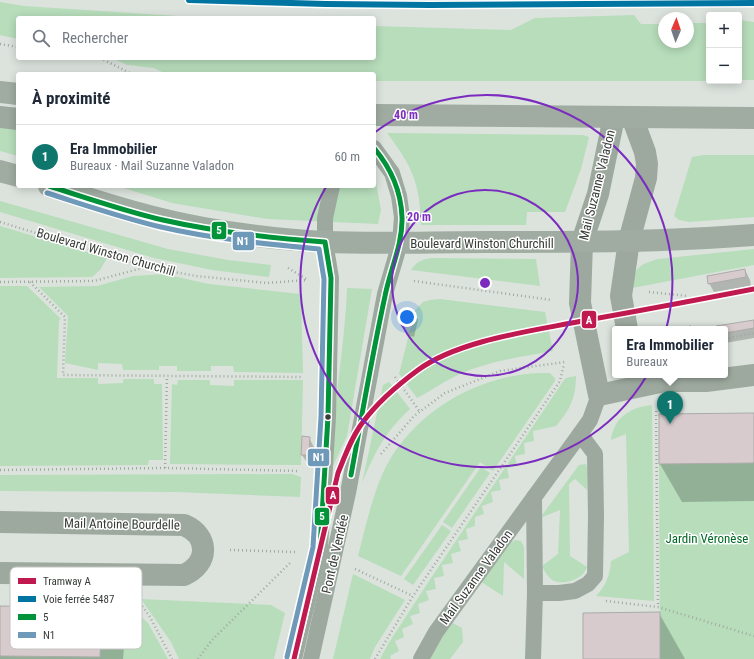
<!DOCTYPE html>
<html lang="fr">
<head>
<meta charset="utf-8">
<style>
  body { margin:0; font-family:"Roboto Condensed",sans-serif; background:#f2f2f3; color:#1f2937 }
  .controls { position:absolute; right:12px; top:12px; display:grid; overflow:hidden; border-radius:4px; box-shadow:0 2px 10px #0003 }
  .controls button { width:36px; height:36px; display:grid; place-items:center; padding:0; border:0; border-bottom:1px solid #e0e1e3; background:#fff; color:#1f2937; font:20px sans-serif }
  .compass { position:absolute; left:658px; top:12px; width:36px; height:36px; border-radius:50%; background:#fff; box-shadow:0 2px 10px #0003; rotate:2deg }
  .you { position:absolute; left:407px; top:317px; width:14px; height:14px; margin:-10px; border:3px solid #fff; border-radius:50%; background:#1a73e8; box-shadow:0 0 0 6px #1a73e833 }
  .badge { display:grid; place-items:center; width:26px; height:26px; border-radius:50%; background:#0f766e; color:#fff; font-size:13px; font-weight:700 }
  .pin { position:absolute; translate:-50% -33px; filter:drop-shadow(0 1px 2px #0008) }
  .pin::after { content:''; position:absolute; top:21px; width:14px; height:12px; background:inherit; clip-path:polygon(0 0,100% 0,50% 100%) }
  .popup { position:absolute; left:612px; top:326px; width:116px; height:52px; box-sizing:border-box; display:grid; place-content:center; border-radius:4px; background:#fff; filter:drop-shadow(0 1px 3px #0005); font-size:13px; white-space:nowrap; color:#747a83 }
  .popup b { font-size:15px; color:#1f2937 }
  .popup::after { content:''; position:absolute; left:50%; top:100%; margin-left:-8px; border:8px solid transparent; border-top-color:#fff }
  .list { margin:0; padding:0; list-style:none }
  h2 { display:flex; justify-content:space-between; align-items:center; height:52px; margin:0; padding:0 16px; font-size:17px }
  h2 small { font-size:13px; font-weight:400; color:#747a83 }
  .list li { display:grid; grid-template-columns:26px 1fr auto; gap:12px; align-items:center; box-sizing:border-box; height:64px; padding:0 16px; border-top:1px solid #e0e1e3 }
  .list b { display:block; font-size:15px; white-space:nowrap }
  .list p { margin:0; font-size:13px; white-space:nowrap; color:#747a83 }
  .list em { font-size:13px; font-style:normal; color:#747a83 }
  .icon { flex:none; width:22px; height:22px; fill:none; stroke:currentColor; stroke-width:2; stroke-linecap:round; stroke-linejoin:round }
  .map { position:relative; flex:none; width:754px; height:659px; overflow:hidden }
  .search { position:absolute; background:#fff; box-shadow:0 2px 10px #0003; left:16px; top:16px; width:360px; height:44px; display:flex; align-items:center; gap:10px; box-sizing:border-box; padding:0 14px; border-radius:4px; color:#747a83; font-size:15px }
  .panel { position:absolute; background:#fff; box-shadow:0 2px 10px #0003; left:16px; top:72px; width:360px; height:116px; border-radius:4px }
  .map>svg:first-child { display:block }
  .green { fill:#b7ddbb }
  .shadow { fill:#0003 }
  .building { fill:#d7cbce; stroke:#ababa9 }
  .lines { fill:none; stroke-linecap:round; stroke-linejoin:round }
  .path { stroke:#a0a9a1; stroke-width:2.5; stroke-dasharray:1 3; stroke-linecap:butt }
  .service { stroke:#9da99f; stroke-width:16 }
  .minor { stroke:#9da99f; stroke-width:22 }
  .primary { stroke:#a0aca2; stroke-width:22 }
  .bus-1-casing { stroke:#fff; stroke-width:8 }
  .bus-2-casing { stroke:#fff; stroke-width:8 }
  .bus-1 { stroke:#00933a; stroke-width:5 }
  .bus-2 { stroke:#6e99b9; stroke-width:5 }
  .rail-1-casing { stroke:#fff; stroke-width:9 }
  .rail-1 { stroke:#0075a1; stroke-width:6 }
  .tram-1-casing { stroke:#fff; stroke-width:8 }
  .tram-1 { stroke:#bf1950; stroke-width:5 }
  .ring { fill:none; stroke:#7b2cbf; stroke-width:2 }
  .bus-dot { fill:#373c37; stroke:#fff; stroke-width:1.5 }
  .labels { text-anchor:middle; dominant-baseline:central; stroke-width:3; stroke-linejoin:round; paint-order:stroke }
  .street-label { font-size:13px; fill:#373c37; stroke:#fff }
  .park-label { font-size:13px; fill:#016925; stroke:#fff }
  .key { fill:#fff; stroke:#c3c4c3; stroke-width:1 }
  .key-label { font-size:11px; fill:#373c37 }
  .centre { fill:#7b2cbf; stroke:#fff; stroke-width:2 }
  .ring-label { font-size:12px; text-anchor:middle; font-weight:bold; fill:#7b2cbf; stroke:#fff; stroke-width:3; stroke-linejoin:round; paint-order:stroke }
  .line-badge { stroke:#fff; stroke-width:1.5 }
  .badge-label { font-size:11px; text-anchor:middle; font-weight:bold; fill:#fff }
</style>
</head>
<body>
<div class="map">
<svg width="754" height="659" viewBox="0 0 754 659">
  <rect width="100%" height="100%" fill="#dce3dd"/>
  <g class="green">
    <path d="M0,2L24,6L208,18H18V39L0,35Z"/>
    <path d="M634,15L641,24H664V42H688V23H709V81H374V74H166L154,68L127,65L112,58H374V26L511,30L535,18Z"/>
    <path d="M739,20L754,22V80H739Z"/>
    <path d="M0,125L18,127V156L0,151Z"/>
    <path d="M387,133L583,135L589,137L581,169L565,212H527L526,225H421C420,183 412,166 387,133Z"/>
    <path d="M703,155H754V217L689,222L679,220L674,216L692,157Z"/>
    <path d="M374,178L376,182L381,210L378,224L267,219L172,203L117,186H374Z"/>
    <path d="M0,201L168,249L228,260L271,265L269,277L212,270L154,258L0,212Z"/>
    <path d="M0,226L107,258L100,270L92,277L0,278Z"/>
    <path d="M754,249V265L632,288C632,269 640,264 658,259Z"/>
    <path d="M432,258L536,259L540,286L411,270C416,262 422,259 432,258Z"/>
    <path d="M164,274L209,284L301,294L303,373L234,372L233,366H211V371H177V366H159V370H123L122,364L98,363V370L65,363L68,316L39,287L97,286L133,276Z"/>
    <path d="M0,286H27L61,319L59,320L57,378H98V384L123,383V379H154V384H162L163,460H149L148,465L0,466Z"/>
    <path d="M347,288L372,289L347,436L332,468C332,407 345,348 347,288Z"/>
    <path d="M440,299L545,312L553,351C519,357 483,362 452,378C440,384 429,392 417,398L399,374L415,310L423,302L430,300Z"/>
    <path d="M550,373L555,378V381L493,471L480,462L401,576L358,556C365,529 371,501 382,475C410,412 482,371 550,373Z"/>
    <path d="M576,376C576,397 570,410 556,426L533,431L534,441L524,443L525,454L515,456L517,466L507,468L509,478L499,480L501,490L491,492L493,502L482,506L484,514L475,517V526L466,529L468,539L458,541L461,551L451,554L453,563L442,565L444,576L434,578L436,589L426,591L429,600L418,604L420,613L410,616L413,624L402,629L404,637L395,641L399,651L390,656L391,659H380L388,644L431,578L564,380L566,378Z"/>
    <path d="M178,380H210V385L234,386V380H303L301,465L170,464L172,384L177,385Z"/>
    <path d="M389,382L410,409C385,432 375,452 362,483L383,385Z"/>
    <path d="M652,405L654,601L596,596C606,586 610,575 611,561L629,552L626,434L611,440C614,417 631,407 652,405Z"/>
    <path d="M754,463V659H660L659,464Z"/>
    <path d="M586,464L588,471L587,490L575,479L569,484L570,556L587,567C585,571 583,575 579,577C572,582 558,585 551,579C547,576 544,570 542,566L558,554L560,510L540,518L579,465Z"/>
    <path d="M481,467L490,473L452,528L443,522Z"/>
    <path d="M292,474L301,477L300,497L176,492L0,491V475Z"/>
    <path d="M442,525L451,531L413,585L404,579Z"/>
    <path d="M516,540L521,541L524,547V579L504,562L503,596L480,581L511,542Z"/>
    <path d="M353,574L405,600L375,647L370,659H333Z"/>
    <path d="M105,599H122L148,623L168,659H0V656L100,657L102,608L103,602Z"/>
    <path d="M141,599L271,605L285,613L274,659H179L171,642Z"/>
    <path d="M449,621L462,628L463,642L450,659H430Z"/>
  </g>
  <g class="shadow">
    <path d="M745,270L750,280L751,286L714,292L709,283Z"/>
    <path d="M412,310L418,320L414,337L408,335L402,326Z"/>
    <path d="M754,322V338L725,343V329H717Z"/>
    <path d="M754,414V501L682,502L660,464Z"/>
    <path d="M309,438L314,447V464H308L302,455Z"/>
    <path d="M0,607L101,609L124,647L123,659H0Z"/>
    <path d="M659,613L685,659H584Z"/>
  </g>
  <g class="building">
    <path d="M745,269L746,277L708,284L707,276Z"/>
    <path d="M405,308L413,310L409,328L401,326Z"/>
    <path d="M754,320V328L725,333V329H716V326Z"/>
    <path d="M754,413V463L659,464V414Z"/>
    <path d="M302,436L310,437L309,455H301Z"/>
    <path d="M0,606L102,608L100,657L0,656Z"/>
    <path d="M660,612V659H583V613Z"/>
  </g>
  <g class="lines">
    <g class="path">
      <path d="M0,44L18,47"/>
      <path d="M100,58L132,74"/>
      <path d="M0,222L147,267L196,276L267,283L307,280"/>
      <path d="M288,268L306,279"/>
      <path d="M414,281L552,300"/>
      <path d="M0,282L94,281L146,267"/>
      <path d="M30,282L65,317L63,375L302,377"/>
      <path d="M649,292L688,296"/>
      <path d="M687,329L692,325"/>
      <path d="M725,339L754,333"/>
      <path d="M395,377L420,412"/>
      <path d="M656,411L658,607"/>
      <path d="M381,454L414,416L445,393L500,371L565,362"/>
      <path d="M165,468L167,376"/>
      <path d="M0,470L165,468L300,471"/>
      <path d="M230,550L295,552"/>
      <path d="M355,569L413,596"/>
      <path d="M606,601L658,607L754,636"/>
      <path d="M140,603L150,617L172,659"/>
      <path d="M198,659L212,640L290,563"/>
      <path d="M375,659L413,596L560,381L564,364"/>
    </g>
    <g class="service">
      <path d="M535,593H559L575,591L588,584L595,576L596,516L595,454L580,434L590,420L599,395"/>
      <path d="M294,659L320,548L328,417L331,278L325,242V218L332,186"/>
      <path d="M311,659L348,493L385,294L400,243L402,217L399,196L392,173L374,148"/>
      <path d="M421,659L436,632L580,434"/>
      <path d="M533,659L535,593L534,497"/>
    </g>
    <g class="minor">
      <path d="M0,117L18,119"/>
      <path d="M614,117L598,194L582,242L580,303L599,395L665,381H706L754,375"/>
      <path d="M627,329L621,296L629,241L646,178L647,164L645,152L632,117"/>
      <path d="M0,522L184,525C210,536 209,564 184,575L0,573"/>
    </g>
    <g class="primary">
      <path d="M0,92L18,94"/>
      <path d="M374,115L754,118"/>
      <path d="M0,171L18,176"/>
      <path d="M49,186C100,202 151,219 204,228C244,235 285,240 325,242C379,244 432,242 486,242C576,242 665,242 754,235"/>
    </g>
    <defs>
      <g id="bus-1">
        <path d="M49,186C87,198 124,211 163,220C216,232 271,238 325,242L331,278L328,417L320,548L294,659"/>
        <path d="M351,475C362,415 372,356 385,296C390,270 403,244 402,217C401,191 390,167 374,148"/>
      </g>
      <path id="bus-2" d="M47,193C85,205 123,218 161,227C213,239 266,244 319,249L324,279L321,417L313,547L287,657"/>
    </defs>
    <use href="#bus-1" class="bus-1-casing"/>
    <use href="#bus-2" class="bus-2-casing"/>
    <use href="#bus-1" class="bus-1"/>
    <use href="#bus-2" class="bus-2"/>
    <defs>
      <path id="rail-1" d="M189,0L326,4L430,5L754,3"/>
    </defs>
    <use href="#rail-1" class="rail-1-casing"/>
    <use href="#rail-1" class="rail-1"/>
    <defs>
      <path id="tram-1" d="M294,659L338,473C345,456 352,436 363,422C377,403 399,384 418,370C459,340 532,331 582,321C639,311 697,300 754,289"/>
    </defs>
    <use href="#tram-1" class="tram-1-casing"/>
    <use href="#tram-1" class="tram-1"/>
  </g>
  <g class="ring">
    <circle cx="485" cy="283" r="93"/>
    <path d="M374 133A186 186 0 1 1 326 187"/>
  </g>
  <circle class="bus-dot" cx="328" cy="417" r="3.5"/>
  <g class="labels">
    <g class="street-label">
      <text transform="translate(597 185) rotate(-76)">Mail Suzanne Valadon</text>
      <text x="482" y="243">Boulevard Winston Churchill</text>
      <text transform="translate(106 252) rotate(16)">Boulevard Winston Churchill</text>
      <text transform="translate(122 524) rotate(1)">Mail Antoine Bourdelle</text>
      <text transform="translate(335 554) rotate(-77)">Pont de Vendée</text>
      <text transform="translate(476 577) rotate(-54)">Mail Suzanne Valadon</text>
    </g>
    <g class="park-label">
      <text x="707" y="538">Jardin Véronèse</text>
    </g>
  </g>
  <rect x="10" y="567" width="132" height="82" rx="6" class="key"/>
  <rect x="18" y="578" width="18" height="6" fill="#bf1950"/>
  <rect x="18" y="596" width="18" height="6" fill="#0075a1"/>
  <rect x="18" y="614" width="18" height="6" fill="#00933a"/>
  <rect x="18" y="632" width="18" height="6" fill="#6e99b9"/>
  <g class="key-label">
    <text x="43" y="585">Tramway A</text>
    <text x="43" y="603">Voie ferrée 5487</text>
    <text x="43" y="621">5</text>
    <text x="43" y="639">N1</text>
  </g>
  <circle cx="485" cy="283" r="6" class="centre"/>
  <g class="ring-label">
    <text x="406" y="119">40 m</text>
    <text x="419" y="221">20 m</text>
  </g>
  <g class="line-badge">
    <rect x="211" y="221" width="16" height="19" rx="4" fill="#00933a"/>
    <rect x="232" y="231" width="23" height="20" rx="4" fill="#6e99b9"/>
    <rect x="581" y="310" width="16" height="19" rx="4" fill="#bf1950"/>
    <rect x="307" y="448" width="23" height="19" rx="4" fill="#6e99b9"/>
    <rect x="325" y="486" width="15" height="19" rx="4" fill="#bf1950"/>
    <rect x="314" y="507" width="16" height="19" rx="4" fill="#00933a"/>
  </g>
  <g class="badge-label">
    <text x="219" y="234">5</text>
    <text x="243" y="245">N1</text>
    <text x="589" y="324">A</text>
    <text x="319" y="461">N1</text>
    <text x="333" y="499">A</text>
    <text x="322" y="520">5</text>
  </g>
</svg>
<div class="controls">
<button>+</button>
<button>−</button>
</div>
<svg class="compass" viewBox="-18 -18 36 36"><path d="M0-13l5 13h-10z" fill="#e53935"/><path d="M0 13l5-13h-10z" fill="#747a83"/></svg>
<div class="you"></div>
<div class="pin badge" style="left:670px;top:424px">1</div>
<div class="popup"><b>Era Immobilier</b>Bureaux</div>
<div class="search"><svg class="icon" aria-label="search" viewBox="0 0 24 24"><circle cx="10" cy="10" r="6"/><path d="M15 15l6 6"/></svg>Rechercher</div>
<section class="panel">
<h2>À proximité<small></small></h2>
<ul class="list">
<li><span class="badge">1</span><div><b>Era Immobilier</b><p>Bureaux · Mail Suzanne Valadon</p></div><em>60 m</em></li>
</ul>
</section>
</div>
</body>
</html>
